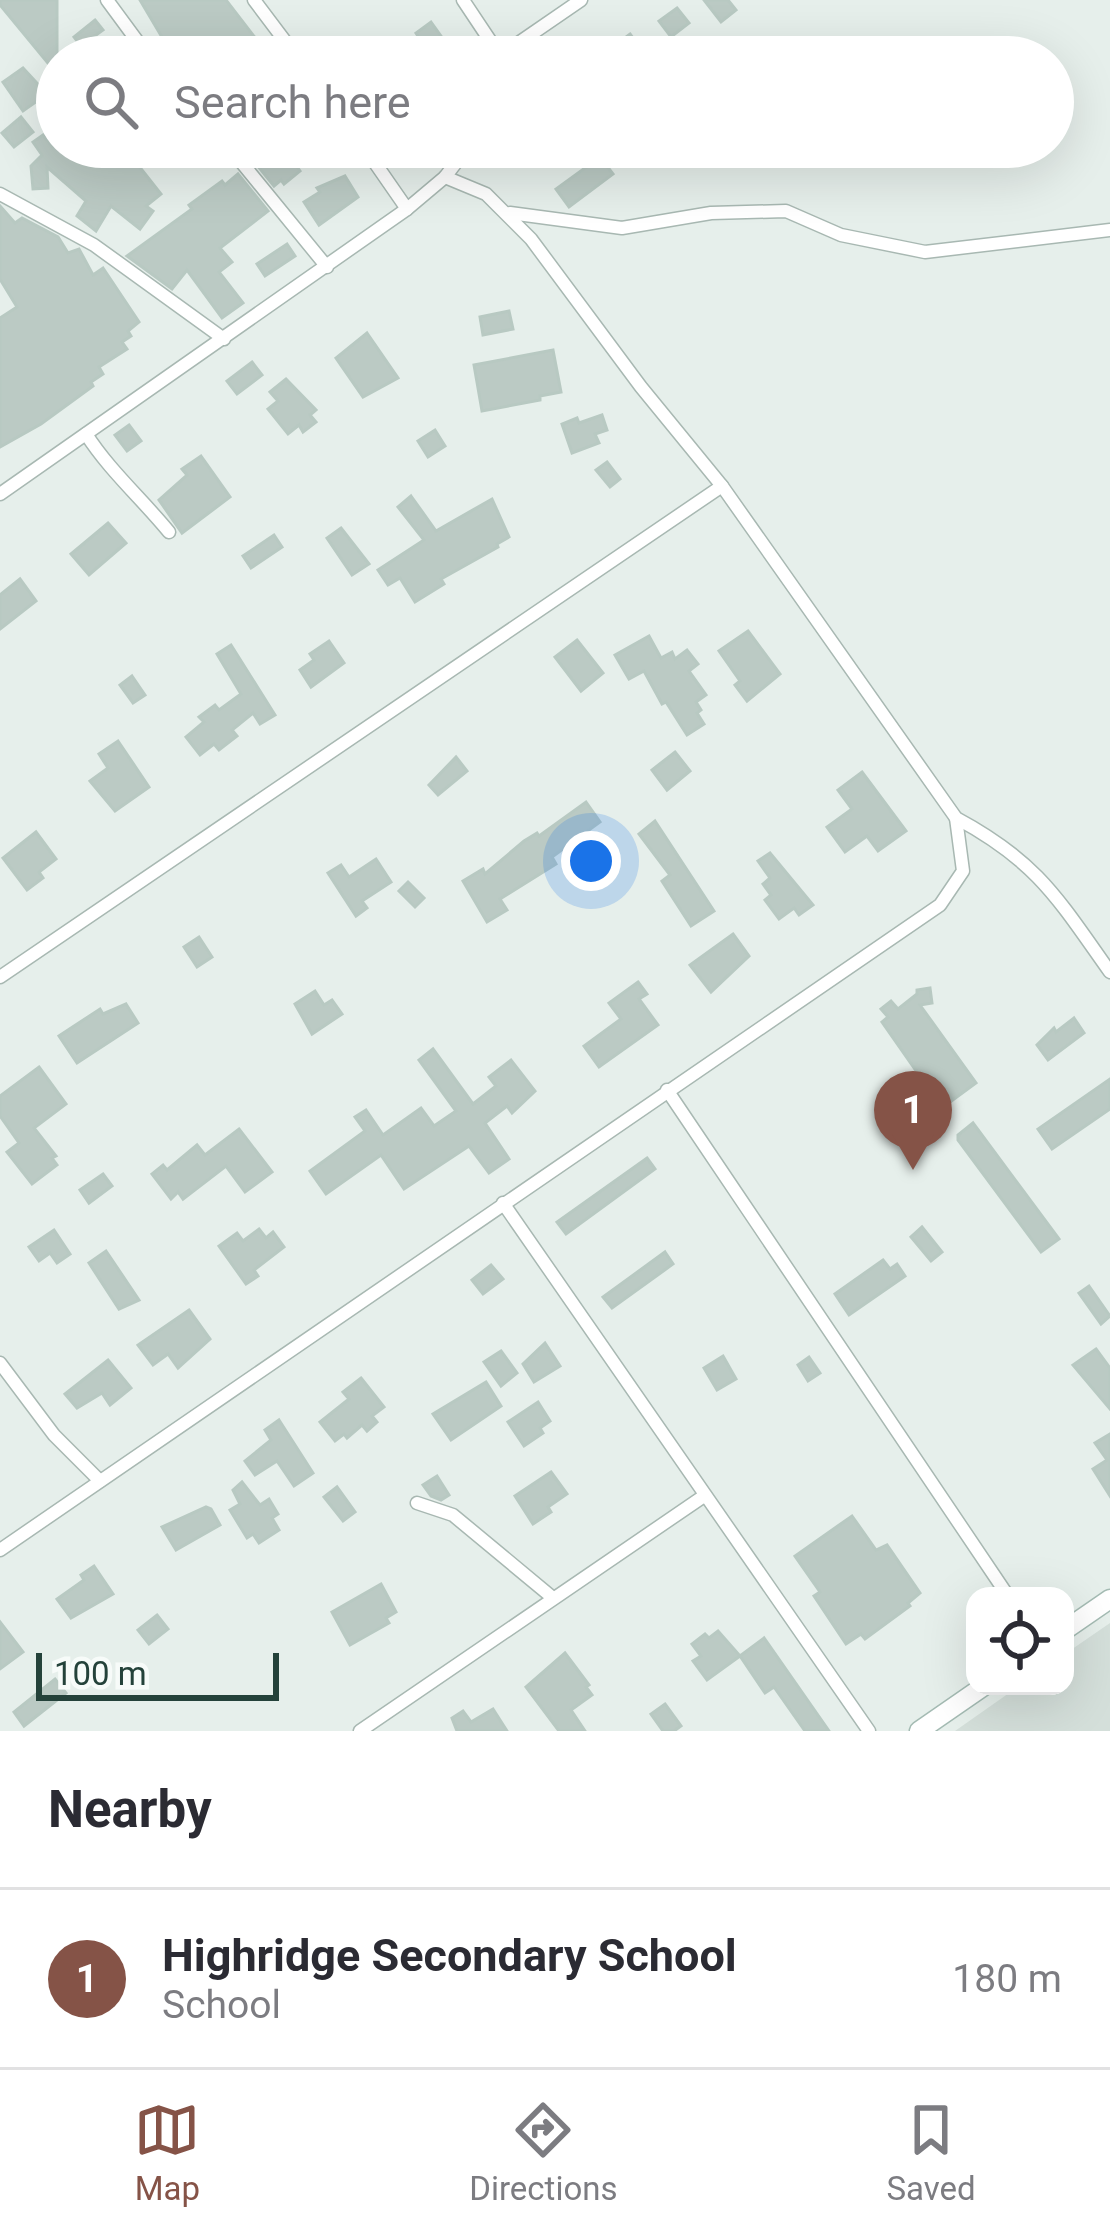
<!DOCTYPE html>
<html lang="en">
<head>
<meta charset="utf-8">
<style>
  body { margin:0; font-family:Roboto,sans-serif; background:#f7f7f7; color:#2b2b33 }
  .controls { position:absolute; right:36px; bottom:36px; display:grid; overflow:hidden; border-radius:24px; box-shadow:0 12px 48px #0002 }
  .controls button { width:108px; height:108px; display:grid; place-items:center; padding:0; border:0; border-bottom:3px solid #e1e1e2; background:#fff; color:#2b2b33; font:60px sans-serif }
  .scale { position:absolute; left:36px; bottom:30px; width:243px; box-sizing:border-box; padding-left:12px; border:6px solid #24423a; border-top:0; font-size:33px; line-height:42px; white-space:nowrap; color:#24423a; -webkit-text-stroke:9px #f7fbf9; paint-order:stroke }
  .you { position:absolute; left:591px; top:861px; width:42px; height:42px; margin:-30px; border:9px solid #fff; border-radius:50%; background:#1a73e8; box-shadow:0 0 0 18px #1a73e833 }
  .badge { display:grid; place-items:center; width:78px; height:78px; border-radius:50%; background:#855347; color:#fff; font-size:39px; font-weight:700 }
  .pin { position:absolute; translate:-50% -99px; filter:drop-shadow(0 3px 6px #0008) }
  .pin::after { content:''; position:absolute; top:63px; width:42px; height:36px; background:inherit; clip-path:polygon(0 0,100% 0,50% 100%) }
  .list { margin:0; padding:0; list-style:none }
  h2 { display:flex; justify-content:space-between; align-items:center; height:156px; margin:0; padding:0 48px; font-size:51px }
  h2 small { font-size:39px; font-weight:400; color:#7c7c81 }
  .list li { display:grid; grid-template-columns:78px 1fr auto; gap:36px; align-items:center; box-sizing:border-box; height:180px; padding:0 48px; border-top:3px solid #e1e1e2 }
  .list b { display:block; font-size:45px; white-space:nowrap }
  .list p { margin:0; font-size:39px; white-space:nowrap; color:#7c7c81 }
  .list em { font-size:39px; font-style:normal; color:#7c7c81 }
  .icon { flex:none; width:66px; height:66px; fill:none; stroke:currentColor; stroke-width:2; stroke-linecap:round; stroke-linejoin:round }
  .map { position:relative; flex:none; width:1110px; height:1731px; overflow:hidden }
  .search { position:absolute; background:#fff; box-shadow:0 12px 48px #0002; left:36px; right:36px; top:36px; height:132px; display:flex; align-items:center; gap:30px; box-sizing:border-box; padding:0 42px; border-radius:66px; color:#7c7c81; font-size:45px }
  .sheet { height:336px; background:#fff }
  nav { display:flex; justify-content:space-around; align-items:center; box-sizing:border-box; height:168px; border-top:3px solid #e1e1e2; background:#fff; font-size:33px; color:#7c7c81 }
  nav a { display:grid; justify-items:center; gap:6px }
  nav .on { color:#855347 }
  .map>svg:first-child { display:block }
  .built { fill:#d4dfda }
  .building { fill:#bbcac4; stroke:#b8c9c2; stroke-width:3 }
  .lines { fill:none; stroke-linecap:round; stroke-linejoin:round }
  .street-casing { stroke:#a8b8b2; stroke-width:15 }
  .secondary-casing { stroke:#a4bbb3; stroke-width:21 }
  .street { stroke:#fff; stroke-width:12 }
  .secondary { stroke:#fff; stroke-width:18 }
</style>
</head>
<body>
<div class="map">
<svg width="1110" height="1731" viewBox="0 0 1110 1731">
  <rect width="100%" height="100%" fill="#e6efeb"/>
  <path class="built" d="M1110,1623V1731H955L1019,1686H1065V1654Z"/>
  <g class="building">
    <path d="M0,0H57V74L0,5Z"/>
    <path d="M140,0H226L270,57H159L169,49Z"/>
    <path d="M704,0H728L736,10L721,22Z"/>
    <path d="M677,8L689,23L671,37L659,21Z"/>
    <path d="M95,20L103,30L81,46L74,37Z"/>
    <path d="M431,22L448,46L432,57L416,33Z"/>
    <path d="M630,34L643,52L637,57H622L614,46Z"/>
    <path d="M23,68L47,94L23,111L3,82Z"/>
    <path d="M21,117L33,132L14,147L2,133Z"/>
    <path d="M43,135L53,147H98L104,156L119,147H166L138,165L161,194L146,206L153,211L140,229L111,206L96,231L77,216L86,201L47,167L48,188L33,189L31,166L42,155L33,142Z"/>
    <path d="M270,147H283L300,171L284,184L281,180L274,186L252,159Z"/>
    <path d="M600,157L613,174L569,207L556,189Z"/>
    <path d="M238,174L268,211L220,248L232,262L219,272L243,303L222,318L187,270L172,289L127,256L192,209L189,205L222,181L225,185Z"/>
    <path d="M345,176L358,197L319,225L304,202L320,192L317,188Z"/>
    <path d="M0,206L15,223L22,218L58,237L68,253L79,249L93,275L103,268L139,322L128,331L131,336L122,342L127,349L99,367L103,374L91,382L93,386L41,424L0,447V318L17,307L0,279Z"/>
    <path d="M287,244L295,256L265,276L257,264Z"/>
    <path d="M509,311L513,329L483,335L480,317Z"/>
    <path d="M367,333L398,378L363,397L336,358Z"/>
    <path d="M553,350L561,392L540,396V400L482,411L474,365Z"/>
    <path d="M252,362L262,375L237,394L227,381Z"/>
    <path d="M286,379L316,410L310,415L316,422L303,432L299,425L288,434L268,409L278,401L270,392Z"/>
    <path d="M602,415L607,430L595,434L599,443L572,453L562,424L577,418L579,423Z"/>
    <path d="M129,425L141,441L127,451L115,435Z"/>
    <path d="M435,430L445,446L428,457L418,441Z"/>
    <path d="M201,456L230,497L182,533L159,500L187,475L182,469Z"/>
    <path d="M607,462L620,479L610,487L596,470Z"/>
    <path d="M411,496L436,531L492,499L509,537L497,544L498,547L441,579L444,584L415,602L400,578L388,585L378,570L424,540L398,507Z"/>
    <path d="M108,523L126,543L89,575L71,554Z"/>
    <path d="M341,528L369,564L352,575L327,538Z"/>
    <path d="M274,535L282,547L251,568L243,556Z"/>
    <path d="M20,579L36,601L0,629V595Z"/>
    <path d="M748,631L780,674L747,701L735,685L740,681L719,651Z"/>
    <path d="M649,636L661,658L672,652L675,659L687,650L698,664L689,671L706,695L696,702L701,710L697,713L704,724L687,735L666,702L662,704L644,671L629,679L615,655Z"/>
    <path d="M577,640L603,673L581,691L555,657Z"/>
    <path d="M329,641L344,663L311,687L300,670L314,660L310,654Z"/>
    <path d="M231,645L275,715L260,724L253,713L232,730L237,736L219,750L214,744L200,755L186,737L204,722L199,717L215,705L219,710L241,694L217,654Z"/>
    <path d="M132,676L145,695L133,703L120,685Z"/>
    <path d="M118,741L149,787L115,811L90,781L108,768L99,754Z"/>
    <path d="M675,752L690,771L667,790L652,770Z"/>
    <path d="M456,757L467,771L438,795L429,785Z"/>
    <path d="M862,772L906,831L878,851L867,836L845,852L827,827L852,809L838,790Z"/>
    <path d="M586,802L600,822L552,857L556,864L500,899L507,910L487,922L463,881L483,869L485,874L524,841L537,833L539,836Z"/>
    <path d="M655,821L714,911L691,926L662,881L670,875L639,834Z"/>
    <path d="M36,832L56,859L39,872L43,878L27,890L3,858Z"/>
    <path d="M770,853L813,905L799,915L794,908L779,919L765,900L771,895L763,884L770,878L758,861Z"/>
    <path d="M376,859L391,882L362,901L367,908L356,916L328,873L341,865L349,877Z"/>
    <path d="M408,882L424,898L415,907L399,891Z"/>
    <path d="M733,934L749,956L711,992L690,965Z"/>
    <path d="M199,937L212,957L197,967L184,947Z"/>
    <path d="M638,982L647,994L639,999L658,1025L599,1067L584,1046L621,1019L609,1003Z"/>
    <path d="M930,988L932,1003L920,1005L976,1083L942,1108L882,1022L888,1017L881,1009L891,1001L898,1009L917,994V990Z"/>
    <path d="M315,991L324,1005L332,1000L342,1014L312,1034L295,1004Z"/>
    <path d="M126,1004L138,1023L77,1063L59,1036L100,1009L103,1014Z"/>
    <path d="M1074,1018L1084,1033L1048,1060L1037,1045L1054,1028L1056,1032Z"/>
    <path d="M433,1049L473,1104L496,1086L489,1077L511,1060L535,1091L512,1113L507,1106L485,1123L509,1159L489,1173L469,1146L404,1189L381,1155L326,1194L310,1171L365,1131L355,1117L366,1110L383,1135L421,1108L434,1126L456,1111L419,1060Z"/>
    <path d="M39,1067L66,1104L34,1128L56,1156L52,1158L57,1165L32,1184L7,1152L19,1143L0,1116V1096Z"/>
    <path d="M1110,1079V1109L1052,1149L1038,1129Z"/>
    <path d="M973,1123L1059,1239L1041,1252L958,1140V1135Z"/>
    <path d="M239,1129L272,1172L245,1192L226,1166L183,1199L178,1192L171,1199L152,1174L163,1165L167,1170L197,1145L205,1155Z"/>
    <path d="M647,1158L655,1169L566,1234L557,1222Z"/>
    <path d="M103,1174L112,1186L89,1203L80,1190Z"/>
    <path d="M922,1227L942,1252L931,1261L911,1237Z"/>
    <path d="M259,1229L266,1238L273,1232L284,1247L254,1270L258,1276L246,1284L219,1246L237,1233L243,1241Z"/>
    <path d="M54,1230L70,1254L57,1263L50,1253L39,1261L29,1247Z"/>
    <path d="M106,1251L139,1300L119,1309L89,1263Z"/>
    <path d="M665,1252L673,1264L612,1308L603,1297Z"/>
    <path d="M883,1260L890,1269L897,1264L905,1276L849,1315L835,1294Z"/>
    <path d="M491,1265L503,1279L483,1294L472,1280Z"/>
    <path d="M1089,1286L1110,1316L1101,1324L1079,1293Z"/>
    <path d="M189,1310L210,1339L178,1368L168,1354L153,1365L138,1345Z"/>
    <path d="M545,1343L560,1366L534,1382L523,1364Z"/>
    <path d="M1096,1349L1110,1368V1409L1073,1365Z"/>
    <path d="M501,1351L517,1373L501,1386L484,1362Z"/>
    <path d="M723,1356L736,1379L717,1390L704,1368Z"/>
    <path d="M809,1357L820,1373L808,1381L798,1365Z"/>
    <path d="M108,1360L131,1388L110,1405L102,1393L77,1408L65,1394Z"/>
    <path d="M361,1378L384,1407L372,1416L377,1422L367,1431L362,1425L347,1438L344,1434L335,1441L320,1422L349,1399L343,1392Z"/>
    <path d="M486,1382L501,1406L451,1440L433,1414Z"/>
    <path d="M538,1402L550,1421L540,1428L543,1433L524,1446L508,1422Z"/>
    <path d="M279,1420L313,1473L294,1486L277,1461L255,1475L245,1461L271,1440L265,1430Z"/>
    <path d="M1110,1434V1496L1093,1469L1107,1460L1095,1443Z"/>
    <path d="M551,1472L567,1494L548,1507L551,1512L533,1524L515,1496Z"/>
    <path d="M437,1476L449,1495L441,1500L431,1496L423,1485Z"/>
    <path d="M242,1482L260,1505L269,1499L278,1514L272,1518L279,1530L259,1543L253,1534L247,1538L230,1510L240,1504L233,1490Z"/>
    <path d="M337,1487L355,1512L343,1521L324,1497Z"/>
    <path d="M206,1507L211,1509L220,1525L176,1550L162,1527Z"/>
    <path d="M852,1516L876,1550L887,1545L920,1593L908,1603L910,1606L865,1639L861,1634L846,1644L814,1596L820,1592L795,1556Z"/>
    <path d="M94,1566L113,1594L71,1618L57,1599L84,1580L81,1575Z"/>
    <path d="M381,1584L396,1612L386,1618L389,1623L350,1645L332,1612Z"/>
    <path d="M157,1615L168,1629L149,1644L138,1630Z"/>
    <path d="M0,1622L23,1652L0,1669Z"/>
    <path d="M718,1631L740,1656L764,1638L829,1731H805L774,1687L765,1693L740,1656L707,1680L693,1661L701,1656L692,1644L705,1634L709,1638Z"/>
    <path d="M565,1653L589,1685L586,1687L592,1695L571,1710L585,1731H559L526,1687Z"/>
    <path d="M55,1679L66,1693L24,1726L14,1712Z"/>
    <path d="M665,1704L681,1726L674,1731H663L651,1714Z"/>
    <path d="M493,1709L507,1731H457L452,1718L463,1711L471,1722Z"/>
  </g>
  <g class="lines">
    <defs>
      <g id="street">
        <path d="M107,0L149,57"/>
        <path d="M254,0L297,57"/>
        <path d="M463,0L501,57"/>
        <path d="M501,55L581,0"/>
        <path d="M229,147L327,267"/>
        <path d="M364,147L407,209"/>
        <path d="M445,177L486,194L531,239L641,387L722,486L956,818C1038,862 1058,899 1110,972"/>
        <path d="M0,194L94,245L224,339"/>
        <path d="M510,213L622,228L711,213L786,211L841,235L925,252L1110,230"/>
        <path d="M86,434C109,470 142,499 169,532"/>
        <path d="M0,494L407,209L445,177L468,147"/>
        <path d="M0,977L722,486"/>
        <path d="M667,1090L1008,1596"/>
        <path d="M503,1203L869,1731"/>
        <path d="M0,1363L54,1435L100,1481"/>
        <path d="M417,1503L453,1515L553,1598"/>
        <path d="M0,1550L940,905L963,871L956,818"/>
        <path d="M360,1731L704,1496"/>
      </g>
      <g id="secondary">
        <path d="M1065,1630L1110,1599"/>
        <path d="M919,1731L984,1686"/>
      </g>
    </defs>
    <use href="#street" class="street-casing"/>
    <use href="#secondary" class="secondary-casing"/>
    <use href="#street" class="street"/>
    <use href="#secondary" class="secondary"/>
  </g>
</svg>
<div class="controls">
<button><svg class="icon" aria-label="locate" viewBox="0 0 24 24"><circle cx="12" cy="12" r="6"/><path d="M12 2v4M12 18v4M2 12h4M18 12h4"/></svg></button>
</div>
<div class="scale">100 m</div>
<div class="you"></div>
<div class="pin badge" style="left:913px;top:1170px">1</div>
<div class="search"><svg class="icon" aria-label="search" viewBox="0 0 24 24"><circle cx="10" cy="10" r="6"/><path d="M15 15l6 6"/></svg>Search here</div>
</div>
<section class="sheet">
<h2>Nearby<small></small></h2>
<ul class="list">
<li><span class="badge">1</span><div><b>Highridge Secondary School</b><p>School</p></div><em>180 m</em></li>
</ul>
</section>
<nav>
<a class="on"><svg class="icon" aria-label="map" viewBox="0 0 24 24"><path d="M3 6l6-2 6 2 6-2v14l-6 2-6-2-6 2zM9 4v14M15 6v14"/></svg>Map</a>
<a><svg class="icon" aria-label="directions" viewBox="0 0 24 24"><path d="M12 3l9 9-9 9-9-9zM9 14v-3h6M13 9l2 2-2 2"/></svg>Directions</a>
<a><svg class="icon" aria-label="saved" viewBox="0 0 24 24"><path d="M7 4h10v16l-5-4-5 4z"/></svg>Saved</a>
</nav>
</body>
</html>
